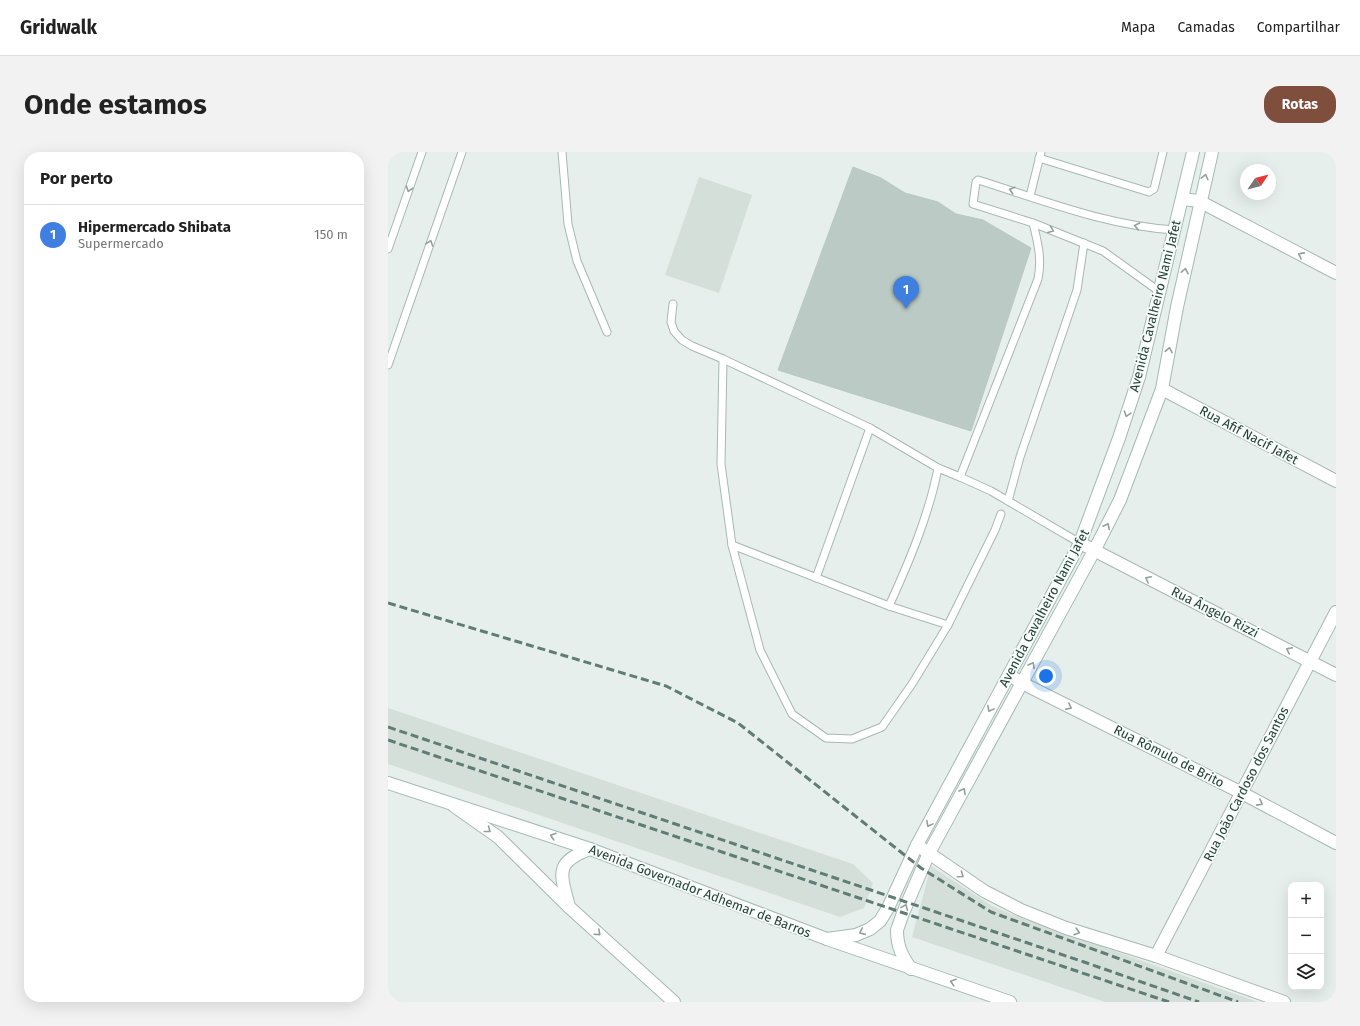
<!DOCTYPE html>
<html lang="pt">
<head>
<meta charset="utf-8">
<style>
  body { margin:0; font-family:"Fira Sans",sans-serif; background:#f2f2f2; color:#222 }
  .controls { position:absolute; right:12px; bottom:12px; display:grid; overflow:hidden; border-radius:8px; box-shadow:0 4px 16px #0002 }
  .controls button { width:36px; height:36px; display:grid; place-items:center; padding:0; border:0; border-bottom:1px solid #e0e0e0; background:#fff; color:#222; font:20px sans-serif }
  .compass { position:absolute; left:852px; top:12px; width:36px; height:36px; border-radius:50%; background:#fff; box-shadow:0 4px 16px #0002; rotate:55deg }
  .you { position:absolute; left:658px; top:524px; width:14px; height:14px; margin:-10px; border:3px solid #fff; border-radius:50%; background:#1a73e8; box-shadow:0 0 0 6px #1a73e833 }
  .badge { display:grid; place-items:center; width:26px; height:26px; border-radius:50%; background:#804e3d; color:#fff; font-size:13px; font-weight:700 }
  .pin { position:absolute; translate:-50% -33px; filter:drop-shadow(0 1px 2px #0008) }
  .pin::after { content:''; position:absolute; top:21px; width:14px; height:12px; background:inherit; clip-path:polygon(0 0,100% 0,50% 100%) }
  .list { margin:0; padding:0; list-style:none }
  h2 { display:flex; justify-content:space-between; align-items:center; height:52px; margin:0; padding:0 16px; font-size:17px }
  h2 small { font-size:13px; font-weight:400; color:#767676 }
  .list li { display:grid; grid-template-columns:26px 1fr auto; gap:12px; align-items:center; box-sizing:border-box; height:60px; padding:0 16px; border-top:1px solid #e0e0e0 }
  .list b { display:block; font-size:15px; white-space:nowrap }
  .list p { margin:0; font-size:13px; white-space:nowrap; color:#767676 }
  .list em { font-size:13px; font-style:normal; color:#767676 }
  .icon { flex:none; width:22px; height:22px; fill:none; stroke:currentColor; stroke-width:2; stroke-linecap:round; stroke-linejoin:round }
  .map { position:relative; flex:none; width:948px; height:850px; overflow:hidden; border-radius:16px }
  header { display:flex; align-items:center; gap:24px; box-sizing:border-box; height:56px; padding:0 20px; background:#fff; border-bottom:1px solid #e0e0e0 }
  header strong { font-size:19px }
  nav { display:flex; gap:22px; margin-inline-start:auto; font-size:14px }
  .intro { display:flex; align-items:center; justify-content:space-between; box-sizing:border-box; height:96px; padding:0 24px }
  h1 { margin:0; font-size:28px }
  .button { padding:10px 18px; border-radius:16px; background:#804e3d; color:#fff; font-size:14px; font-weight:700 }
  main { display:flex; gap:24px; padding:0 24px }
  aside { flex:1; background:#fff; border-radius:16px; box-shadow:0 4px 16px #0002 }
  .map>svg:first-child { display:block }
  .built { fill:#d4dfda }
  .building { fill:#bbcac4; stroke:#b8c9c2 }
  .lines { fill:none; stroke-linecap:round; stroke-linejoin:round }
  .lane-casing { stroke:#a8b8b2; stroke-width:9 }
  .street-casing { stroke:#a8b8b2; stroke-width:14 }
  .secondary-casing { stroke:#a4bbb3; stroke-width:14 }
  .lane { stroke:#fff; stroke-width:7 }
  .street { stroke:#fff; stroke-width:12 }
  .secondary { stroke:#fff; stroke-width:12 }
  .rail { stroke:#5f7d75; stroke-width:3; stroke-dasharray:8 4; stroke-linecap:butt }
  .oneway { stroke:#92a09c }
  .labels { text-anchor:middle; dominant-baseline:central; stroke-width:3.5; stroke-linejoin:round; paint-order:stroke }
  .street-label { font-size:13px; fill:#24423a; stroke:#f7fbf9 }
</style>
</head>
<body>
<header>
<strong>Gridwalk</strong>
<nav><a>Mapa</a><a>Camadas</a><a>Compartilhar</a></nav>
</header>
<div class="intro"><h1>Onde estamos</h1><a class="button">Rotas</a></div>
<main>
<aside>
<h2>Por perto<small></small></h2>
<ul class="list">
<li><span class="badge" style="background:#3f7fe0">1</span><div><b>Hipermercado Shibata</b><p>Supermercado</p></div><em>150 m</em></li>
</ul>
</aside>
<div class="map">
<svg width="948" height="850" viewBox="0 0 948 850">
  <rect width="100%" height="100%" fill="#e6efeb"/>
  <g class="built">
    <path d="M311,25L364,43L331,141L277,123Z"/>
    <path d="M0,556L465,712L485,731L476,756L452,765L0,612Z"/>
    <path d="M543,714L604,754L628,764L870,850H717L524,785Z"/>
  </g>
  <path class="building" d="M465,15L493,26L517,41L550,50L568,62L595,68L643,96L583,279L390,218Z"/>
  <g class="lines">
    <defs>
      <g id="lane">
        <path d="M174,0L180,72L189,109L219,180"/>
        <path d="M651,6L761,40L766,37L775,0"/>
        <path d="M642,44L653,0"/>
        <path d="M645,71C650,91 654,107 650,127L572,325L603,339L692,391"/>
        <path d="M0,97L34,0"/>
        <path d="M772,140L715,99L645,71L585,52L588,30L590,28C654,48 719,74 787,78"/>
        <path d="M285,152L283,170L286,179L294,188L304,194L335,207L482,276L550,316L572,325"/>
        <path d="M335,207L333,312L344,393L372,498L404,562L438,586L464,587L494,575L524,532L560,473L607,378L613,362"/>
        <path d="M0,213L74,0"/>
        <path d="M620,349L632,305L689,138L696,91"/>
        <path d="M344,393L501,454L560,473"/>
        <path d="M428,426L482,276"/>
        <path d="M501,454C521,410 541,363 550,316"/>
      </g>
      <g id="street">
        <path d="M794,47L811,49L948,121"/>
        <path d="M774,237L948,329"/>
        <path d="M692,391L948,523"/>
        <path d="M621,523L634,531L854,641L948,691"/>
        <path d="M66,654L110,685L181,755L286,850"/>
        <path d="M529,693L596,739L633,758L678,776L768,804L896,850"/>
        <path d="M768,804L948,460"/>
      </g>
      <g id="secondary">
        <path d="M0,631L202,697L439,787L622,850"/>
        <path d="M181,755C173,722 165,711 202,697"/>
        <path d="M439,787L468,783L482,777L492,769L500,756L529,693L692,391L731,286L751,225L805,0"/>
        <path d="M523,817C514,804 509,795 509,778L515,761L541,701L706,399L732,348L774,237L789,155L824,0"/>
      </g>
    </defs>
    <use href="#lane" class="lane-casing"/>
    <use href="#street" class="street-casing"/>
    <use href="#secondary" class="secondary-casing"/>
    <use href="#lane" class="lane"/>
    <use href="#street" class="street"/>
    <use href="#secondary" class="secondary"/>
    <g class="rail">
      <path d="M0,451L278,534L350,571L533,716L603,760L850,850"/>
      <path d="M0,575L696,810L811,850"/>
      <path d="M0,588L781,850"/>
    </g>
  </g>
  <defs><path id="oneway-chevron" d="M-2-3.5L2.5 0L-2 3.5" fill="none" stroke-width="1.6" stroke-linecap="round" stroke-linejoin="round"/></defs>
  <g class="oneway">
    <use href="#oneway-chevron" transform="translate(817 25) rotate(-76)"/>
    <use href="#oneway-chevron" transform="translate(21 37) rotate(109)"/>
    <use href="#oneway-chevron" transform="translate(624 38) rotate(-163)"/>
    <use href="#oneway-chevron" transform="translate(749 74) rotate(-169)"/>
    <use href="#oneway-chevron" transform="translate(663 78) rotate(22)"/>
    <use href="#oneway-chevron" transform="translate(42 91) rotate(-71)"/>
    <use href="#oneway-chevron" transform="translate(913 103) rotate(-152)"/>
    <use href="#oneway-chevron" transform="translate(797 119) rotate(-78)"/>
    <use href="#oneway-chevron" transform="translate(781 198) rotate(-79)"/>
    <use href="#oneway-chevron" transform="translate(739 262) rotate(108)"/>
    <use href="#oneway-chevron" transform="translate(719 374) rotate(-63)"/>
    <use href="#oneway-chevron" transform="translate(760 427) rotate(-153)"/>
    <use href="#oneway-chevron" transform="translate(901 498) rotate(-153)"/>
    <use href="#oneway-chevron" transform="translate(644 513) rotate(-61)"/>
    <use href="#oneway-chevron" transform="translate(681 555) rotate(27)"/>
    <use href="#oneway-chevron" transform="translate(602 557) rotate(118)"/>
    <use href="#oneway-chevron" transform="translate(575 639) rotate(-61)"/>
    <use href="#oneway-chevron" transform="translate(872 651) rotate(28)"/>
    <use href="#oneway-chevron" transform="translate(541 672) rotate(118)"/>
    <use href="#oneway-chevron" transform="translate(100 678) rotate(38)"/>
    <use href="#oneway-chevron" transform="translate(165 684) rotate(-162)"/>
    <use href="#oneway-chevron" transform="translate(573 723) rotate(35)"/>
    <use href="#oneway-chevron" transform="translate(517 755) rotate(-68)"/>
    <use href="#oneway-chevron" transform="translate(474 780) rotate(156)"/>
    <use href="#oneway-chevron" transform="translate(689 780) rotate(17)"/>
    <use href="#oneway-chevron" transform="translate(210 781) rotate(42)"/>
    <use href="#oneway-chevron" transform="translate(565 830) rotate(-163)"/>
  </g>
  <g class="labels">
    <g class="street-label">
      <text transform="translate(767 154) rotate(-76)">Avenida Cavalheiro Nami Jafet</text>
      <text transform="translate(861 283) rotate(28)">Rua Afif Nacif Jafet</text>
      <text transform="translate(656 456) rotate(-62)">Avenida Cavalheiro Nami Jafet</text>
      <text transform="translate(827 460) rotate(27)">Rua Ângelo Rizzi</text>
      <text transform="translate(781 604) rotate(27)">Rua Rômulo de Brito</text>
      <text transform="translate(858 632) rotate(-63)">Rua João Cardoso dos Santos</text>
      <text transform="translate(312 739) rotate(21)">Avenida Governador Adhemar de Barros</text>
    </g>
  </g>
</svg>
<div class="controls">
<button>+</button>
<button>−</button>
<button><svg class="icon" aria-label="layers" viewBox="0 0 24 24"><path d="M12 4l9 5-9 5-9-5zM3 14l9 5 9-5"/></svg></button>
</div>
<svg class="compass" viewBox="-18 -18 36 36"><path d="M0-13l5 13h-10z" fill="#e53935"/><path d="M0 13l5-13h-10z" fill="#767676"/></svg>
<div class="you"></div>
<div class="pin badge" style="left:518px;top:157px;background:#3f7fe0">1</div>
</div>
</main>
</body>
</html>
